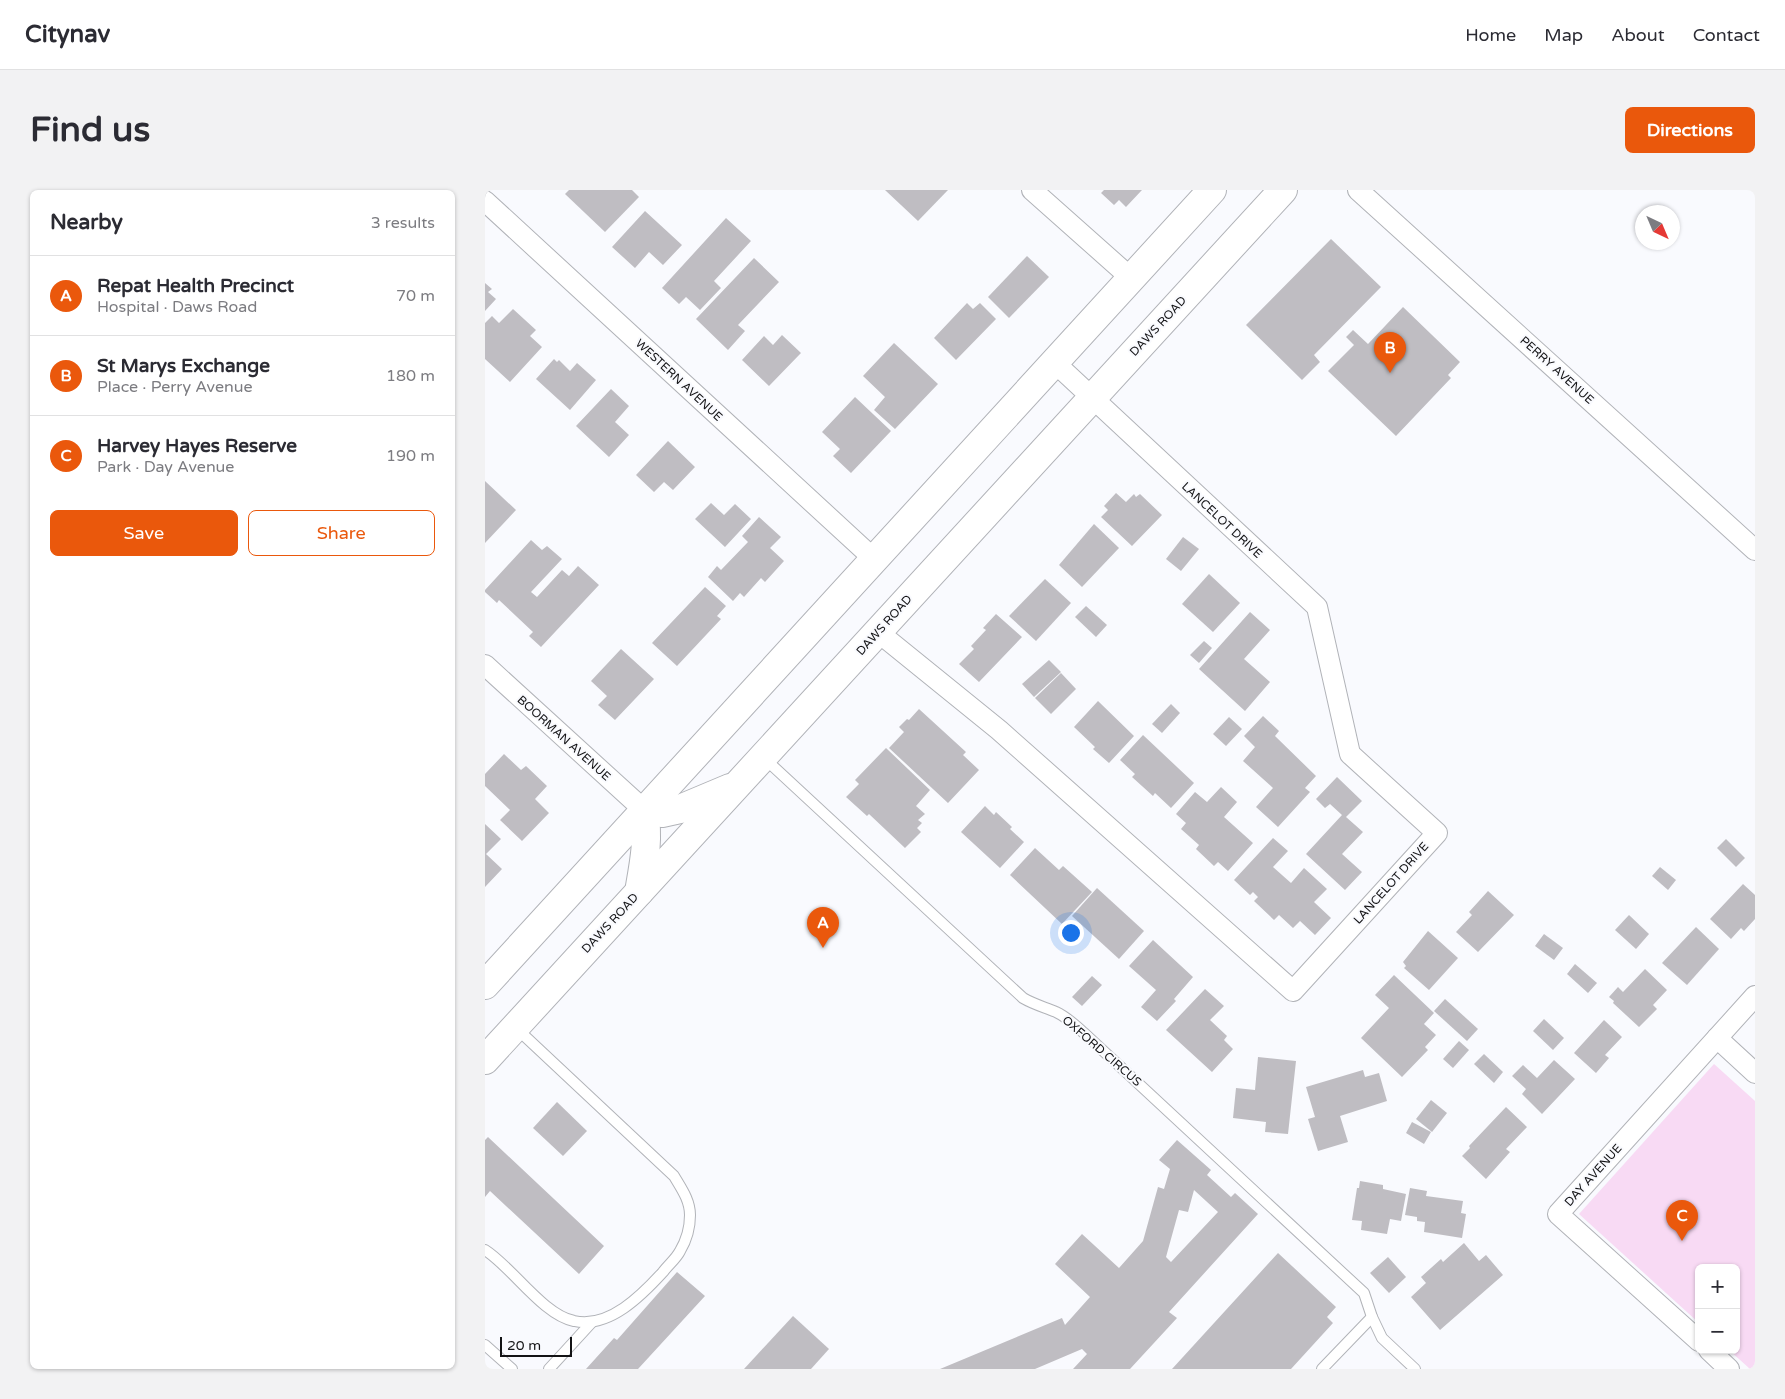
<!DOCTYPE html>
<html lang="en">
<head>
<meta charset="utf-8">
<style>
  body { margin:0; font-family:"Varela Round",sans-serif; background:#f2f2f3; color:#2b2b33 }
  .controls { position:absolute; right:15px; bottom:15px; display:grid; overflow:hidden; border-radius:8px; box-shadow:0 1px 4px #0004 }
  .controls button { width:45px; height:45px; display:grid; place-items:center; padding:0; border:0; border-bottom:1px solid #e1e1e2; background:#fff; color:#2b2b33; font:25px sans-serif }
  .compass { position:absolute; left:1150px; top:15px; width:45px; height:45px; border-radius:50%; background:#fff; box-shadow:0 1px 4px #0004; rotate:136deg }
  .scale { position:absolute; left:15px; bottom:12px; width:72px; box-sizing:border-box; padding-left:5px; border:2px solid #131315; border-top:0; font-size:14px; line-height:18px; white-space:nowrap; color:#131315; -webkit-text-stroke:4px #f9fafe; paint-order:stroke }
  .you { position:absolute; left:585px; top:742px; width:18px; height:18px; margin:-12px; border:4px solid #fff; border-radius:50%; background:#1a73e8; box-shadow:0 0 0 8px #1a73e833 }
  .badge { display:grid; place-items:center; width:32px; height:32px; border-radius:50%; background:#ea580c; color:#fff; font-size:16px; font-weight:700 }
  .pin { position:absolute; translate:-50% -41px; filter:drop-shadow(0 1px 2px #0008) }
  .pin::after { content:''; position:absolute; top:26px; width:18px; height:15px; background:inherit; clip-path:polygon(0 0,100% 0,50% 100%) }
  .list { margin:0; padding:0; list-style:none }
  h2 { display:flex; justify-content:space-between; align-items:center; height:65px; margin:0; padding:0 20px; font-size:21px }
  h2 small { font-size:16px; font-weight:400; color:#7c7c81 }
  .list li { display:grid; grid-template-columns:32px 1fr auto; gap:15px; align-items:center; box-sizing:border-box; height:80px; padding:0 20px; border-top:1px solid #e1e1e2 }
  .list b { display:block; font-size:19px; white-space:nowrap }
  .list p { margin:0; font-size:16px; white-space:nowrap; color:#7c7c81 }
  .list em { font-size:16px; font-style:normal; color:#7c7c81 }
  .actions { display:flex; gap:10px; padding:15px 20px }
  .actions a { flex:1; padding:11px 0; border:1px solid #ea580c; border-radius:8px; text-align:center; font-size:18px; color:#ea580c }
  .actions .main { background:#ea580c; color:#fff }
  .map { position:relative; flex:none; width:1270px; height:1179px; overflow:hidden; border-radius:8px }
  header { display:flex; align-items:center; gap:30px; box-sizing:border-box; height:70px; padding:0 25px; background:#fff; border-bottom:1px solid #e1e1e2 }
  header strong { font-size:24px }
  nav { display:flex; gap:28px; margin-inline-start:auto; font-size:18px }
  .intro { display:flex; align-items:center; justify-content:space-between; box-sizing:border-box; height:120px; padding:0 30px }
  h1 { margin:0; font-size:35px }
  .button { padding:12px 22px; border-radius:8px; background:#ea580c; color:#fff; font-size:18px; font-weight:700 }
  main { display:flex; gap:30px; padding:0 30px }
  aside { flex:1; background:#fff; border-radius:8px; box-shadow:0 1px 4px #0004 }
  .map>svg:first-child { display:block }
  .green { fill:#f8daf4 }
  .building { fill:#bfbdc2; fill-rule:evenodd }
  .lines { fill:none; stroke-linecap:round; stroke-linejoin:round }
  .lane-casing { stroke:#b1b3b8; stroke-width:12 }
  .street-casing { stroke:#b1b3b8; stroke-width:22 }
  .secondary-casing { stroke:#b1b3b8; stroke-width:30 }
  .lane { stroke:#fff; stroke-width:10 }
  .street { stroke:#fff; stroke-width:20 }
  .secondary { stroke:#fff; stroke-width:28 }
  .labels { text-anchor:middle; dominant-baseline:central; stroke-width:4; stroke-linejoin:round; paint-order:stroke }
  .street-label { font-size:12px; fill:#131315; stroke:#f9fafe }
</style>
</head>
<body>
<header>
<strong>Citynav</strong>
<nav><a>Home</a><a>Map</a><a>About</a><a>Contact</a></nav>
</header>
<div class="intro"><h1>Find us</h1><a class="button">Directions</a></div>
<main>
<aside>
<h2>Nearby<small>3 results</small></h2>
<ul class="list">
<li><span class="badge">A</span><div><b>Repat Health Precinct</b><p>Hospital · Daws Road</p></div><em>70 m</em></li>
<li><span class="badge">B</span><div><b>St Marys Exchange</b><p>Place · Perry Avenue</p></div><em>180 m</em></li>
<li><span class="badge">C</span><div><b>Harvey Hayes Reserve</b><p>Park · Day Avenue</p></div><em>190 m</em></li>
</ul>
<div class="actions"><a class="main">Save</a><a>Share</a></div>
</aside>
<div class="map">
<svg width="1270" height="1179" viewBox="0 0 1270 1179">
  <rect width="100%" height="100%" fill="#f9fafe"/>
  <path class="green" d="M1229,874L1270,911V1179H1265L1244,1160H1251V1078H1214V1133L1094,1024Z"/>
  <g class="building">
    <path d="M84,0H147L154,7L120,42L80,4Z"/>
    <path d="M400,0H463L433,31Z"/>
    <path d="M619,0H657L641,17L634,10L629,15L616,3Z"/>
    <path d="M160,21L197,55L178,75L164,62L150,78L127,57Z"/>
    <path d="M241,28L266,51L229,91L236,98L215,120L201,107L194,114L177,98Z"/>
    <path d="M846,49L896,97L829,165L835,172L817,190L761,135Z"/>
    <path d="M542,66L564,87L524,128L503,107Z"/>
    <path d="M269,68L294,92L253,135L260,141L243,160L211,129Z"/>
    <path d="M0,93L7,99L3,102L11,109L0,121Z"/>
    <path d="M482,113L488,119L495,113L511,129L471,170L449,148Z"/>
    <path d="M918,117L975,172L963,185L966,188L911,246L843,181L869,155L861,147L868,140L883,154Z"/>
    <path d="M28,119L51,140L45,146L57,157L25,192L0,169V133L7,126L14,133Z"/>
    <path d="M297,145L316,163L284,196L257,170L279,146L288,155Z"/>
    <path d="M409,153L453,194L410,239L389,220L400,207L378,186Z"/>
    <path d="M69,169L72,172L74,170L85,181L92,173L111,190L85,220L51,189Z"/>
    <path d="M126,199L144,216L130,232L144,245L124,267L91,236Z"/>
    <path d="M370,207L406,241L366,283L348,266L355,259L337,242Z"/>
    <path d="M183,251L210,277L188,300L179,292L169,302L151,285Z"/>
    <path d="M0,291L31,320L0,353Z"/>
    <path d="M631,303L641,312L649,304L651,307L655,304L677,325L647,356L616,327L623,320L619,316Z"/>
    <path d="M226,313L239,325L250,314L266,329L240,357L210,329Z"/>
    <path d="M274,327L296,347L285,358L299,371L280,392L276,388L259,407L255,403L248,411L223,387L232,376L236,380L263,352L257,346Z"/>
    <path d="M609,334L634,358L597,397L574,375Z"/>
    <path d="M698,347L714,359L696,381L681,369Z"/>
    <path d="M46,350L57,360L62,356L77,369L46,402L52,407L77,380L84,386L93,376L114,395L56,457L44,446L48,442L14,410L12,413L0,402V400Z"/>
    <path d="M724,384L755,413L728,442L697,414Z"/>
    <path d="M560,389L586,413L551,451L524,426Z"/>
    <path d="M220,397L241,416L232,426L236,429L192,476L167,453Z"/>
    <path d="M601,416L622,435L611,447L590,427Z"/>
    <path d="M765,422L785,440L759,469L785,492L760,521L714,479Z"/>
    <path d="M511,424L537,447L494,492L474,474L489,459L486,456L501,440L498,438Z"/>
    <path d="M719,451L727,458L714,473L705,465Z"/>
    <path d="M136,459L169,489L130,530L113,515L122,506L106,491Z"/>
    <path d="M564,470L576,482L549,507L537,494Z"/>
    <path d="M576,483L591,499L566,524L550,508Z"/>
    <path d="M613,511L649,546L624,573L608,559L610,557L589,537Z"/>
    <path d="M686,514L695,523L677,543L667,534Z"/>
    <path d="M434,519L481,562L478,565L494,580L463,613L404,558L419,542L414,537L422,529L424,530Z"/>
    <path d="M778,526L794,541L790,546L831,586L820,598L825,602L793,637L771,617L788,598L758,571L770,557L759,546Z"/>
    <path d="M744,527L757,539L741,556L728,544Z"/>
    <path d="M658,545L709,593L686,618L670,603L668,606L647,587L650,584L635,570Z"/>
    <path d="M401,558L445,600L431,616L440,624L433,630L437,633L432,638L436,642L420,658L384,624L382,626L361,607L374,594L370,590Z"/>
    <path d="M19,564L36,580L41,576L62,596L50,609L64,623L37,651L15,630L25,620L0,596V584Z"/>
    <path d="M852,587L877,611L861,627L878,642L857,664L877,682L860,700L821,664L857,625L845,614L840,618L831,609Z"/>
    <path d="M736,597L752,612L739,627L768,653L743,681L733,672L729,676L711,659L714,655L696,639L701,633L691,624L710,602L722,612Z"/>
    <path d="M500,616L509,625L511,622L527,637L525,639L539,652L515,678L476,642Z"/>
    <path d="M0,634L16,649L1,664L17,679L0,697Z"/>
    <path d="M788,648L803,661L788,677L806,693L819,678L842,699L829,712L846,728L830,745L815,731L808,738L794,725L789,730L769,711L773,707L768,702L765,705L749,690Z"/>
    <path d="M1241,649L1260,668L1251,677L1232,658Z"/>
    <path d="M550,658L574,680L578,676L607,702L577,734L525,685Z"/>
    <path d="M1175,677L1191,690L1183,700L1167,686Z"/>
    <path d="M1258,694L1270,705V729L1259,741L1256,738L1246,749L1225,729Z"/>
    <path d="M612,698L659,741L634,769L587,726Z"/>
    <path d="M1003,701L1029,725L993,762L971,742L987,725L984,722Z"/>
    <path d="M1144,725L1164,744L1151,759L1130,740Z"/>
    <path d="M1211,737L1234,759L1202,795L1177,773Z"/>
    <path d="M943,741L973,768L944,800L919,778L921,776L918,772Z"/>
    <path d="M1059,744L1078,758L1069,770L1050,756Z"/>
    <path d="M668,750L708,787L689,809L691,811L672,831L656,817L671,800L644,776Z"/>
    <path d="M1090,774L1112,793L1103,803L1082,784Z"/>
    <path d="M1160,779L1182,800L1168,815L1172,819L1154,837L1128,813L1129,811L1124,807L1133,797L1138,802Z"/>
    <path d="M909,785L949,823L939,834L951,845L940,857L943,860L917,887L876,848L904,818L890,805Z"/>
    <path d="M607,786L617,795L597,816L587,807Z"/>
    <path d="M720,799L739,816L725,830L742,846L739,850L748,859L727,882L681,840Z"/>
    <path d="M960,809L993,839L982,851L949,821Z"/>
    <path d="M1059,829L1079,848L1068,860L1048,841Z"/>
    <path d="M1119,830L1137,847L1120,865L1124,868L1111,883L1089,863Z"/>
    <path d="M974,851L984,860L968,878L958,869Z"/>
    <path d="M999,864L1018,882L1009,893L989,874Z"/>
    <path d="M773,867L811,871L803,944L780,942L781,932L748,928L751,898L770,900Z"/>
    <path d="M1069,870L1090,889L1057,924L1037,904L1041,899L1027,886L1038,875L1052,888Z"/>
    <path d="M878,880L880,887L894,883L902,911L855,926L863,952L833,961L823,929L830,927L821,897Z"/>
    <path d="M946,910L962,923L947,942L931,929Z"/>
    <path d="M72,912L102,941L78,966L48,938Z"/>
    <path d="M1021,917L1042,937L1021,959L1025,962L1001,989L977,966L985,958L984,956Z"/>
    <path d="M927,932L946,942L939,954L921,943Z"/>
    <path d="M3,947L119,1056L94,1084L5,1001L0,1007V950Z"/>
    <path d="M692,950L726,980L722,985L746,1007L750,1003L773,1024L684,1122L692,1128L645,1179H588L602,1164L597,1159L550,1179H455L577,1128L580,1135L605,1107L570,1074L597,1044L634,1078L658,1051L673,997L679,999L685,979L674,970ZM709,1000L733,1022L686,1072L681,1067L694,1020L703,1022Z"/>
    <path d="M875,991L898,995V999L921,1004L916,1031L905,1029L902,1044L876,1040L877,1031L867,1030L872,998H874Z"/>
    <path d="M925,998L942,1001L941,1006L978,1011L976,1023L981,1024L977,1048L939,1042L940,1032L932,1031V1027L920,1025Z"/>
    <path d="M979,1053L994,1071L1001,1065L1018,1085L955,1140L926,1107L941,1093L936,1087L956,1069L958,1072Z"/>
    <path d="M793,1063L851,1117L842,1127L848,1133L806,1179H687Z"/>
    <path d="M903,1067L921,1087L904,1103L885,1083Z"/>
    <path d="M192,1082L220,1106L153,1179H101L129,1148L132,1150Z"/>
    <path d="M308,1126L344,1159L326,1179H259Z"/>
  </g>
  <g class="lines">
    <defs>
      <g id="lane">
        <path d="M278,567L538,808C548,814 559,817 571,822C582,827 590,835 599,843L879,1103L887,1127L897,1148L930,1179"/>
        <path d="M0,1060C27,1077 58,1125 89,1131C124,1139 157,1105 178,1082C183,1075 191,1069 195,1061C201,1051 205,1037 205,1025C205,1010 196,998 189,986L30,837"/>
        <path d="M0,1155L27,1179"/>
        <path d="M64,1179L107,1132"/>
        <path d="M837,1179L887,1127"/>
      </g>
      <g id="street">
        <path d="M547,0L646,88"/>
        <path d="M873,0L1270,360"/>
        <path d="M0,11L389,369"/>
        <path d="M393,442L514,540L808,801L952,643L865,564L832,417L569,172"/>
        <path d="M0,475L159,620"/>
        <path d="M1232,848L1270,883"/>
        <path d="M1214,1151L1073,1024L1270,806"/>
        <path d="M1224,1160L1244,1179"/>
      </g>
      <g id="secondary">
        <path d="M159,620L177,623L195,619L245,598"/>
        <path d="M154,702C159,673 164,650 159,620"/>
        <path d="M0,795L727,0"/>
        <path d="M0,870L798,0"/>
      </g>
    </defs>
    <use href="#lane" class="lane-casing"/>
    <use href="#street" class="street-casing"/>
    <use href="#secondary" class="secondary-casing"/>
    <use href="#lane" class="lane"/>
    <use href="#street" class="street"/>
    <use href="#secondary" class="secondary"/>
  </g>
  <g class="labels">
    <g class="street-label">
      <text transform="translate(673 136) rotate(-47)">DAWS ROAD</text>
      <text transform="translate(1072 180) rotate(42)">PERRY AVENUE</text>
      <text transform="translate(194 190) rotate(43)">WESTERN AVENUE</text>
      <text transform="translate(737 330) rotate(43)">LANCELOT DRIVE</text>
      <text transform="translate(399 435) rotate(-48)">DAWS ROAD</text>
      <text transform="translate(79 548) rotate(42)">BOORMAN AVENUE</text>
      <text transform="translate(906 693) rotate(-48)">LANCELOT DRIVE</text>
      <text transform="translate(125 733) rotate(-47)">DAWS ROAD</text>
      <text transform="translate(617 861) rotate(41)">OXFORD CIRCUS</text>
      <text transform="translate(1108 985) rotate(-48)">DAY AVENUE</text>
    </g>
  </g>
</svg>
<div class="controls">
<button>+</button>
<button>−</button>
</div>
<svg class="compass" viewBox="-18 -18 36 36"><path d="M0-13l5 13h-10z" fill="#e53935"/><path d="M0 13l5-13h-10z" fill="#7c7c81"/></svg>
<div class="scale">20 m</div>
<div class="you"></div>
<div class="pin badge" style="left:338px;top:758px">A</div>
<div class="pin badge" style="left:905px;top:183px">B</div>
<div class="pin badge" style="left:1197px;top:1051px">C</div>
</div>
</main>
</body>
</html>
